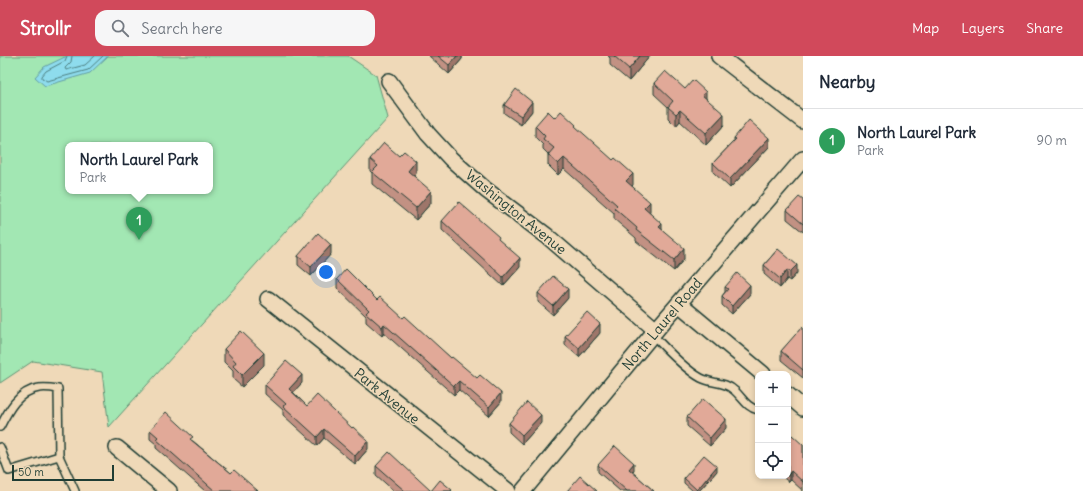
<!DOCTYPE html>
<html lang="en">
<head>
<meta charset="utf-8">
<style>
  body { margin:0; font-family:Delius,sans-serif; background:#f6f6f7; color:#1f2937 }
  .controls { position:absolute; right:12px; bottom:12px; display:grid; overflow:hidden; border-radius:8px; box-shadow:0 2px 6px #0003 }
  .controls button { width:36px; height:36px; display:grid; place-items:center; padding:0; border:0; border-bottom:1px solid #e0e1e3; background:#fff; color:#1f2937; font:20px sans-serif }
  .scale { position:absolute; left:12px; bottom:10px; width:102px; box-sizing:border-box; padding-left:4px; border:2px solid #1f3d34; border-top:0; font-size:11px; line-height:14px; white-space:nowrap; color:#1f3d34; -webkit-text-stroke:3px #efd9b8; paint-order:stroke }
  .you { position:absolute; left:326px; top:216px; width:14px; height:14px; margin:-10px; border:3px solid #fff; border-radius:50%; background:#1a73e8; box-shadow:0 0 0 6px #1a73e833 }
  .badge { display:grid; place-items:center; width:26px; height:26px; border-radius:50%; background:#d1495b; color:#fff; font-size:13px; font-weight:700 }
  .pin { position:absolute; translate:-50% -33px; filter:drop-shadow(0 1px 2px #0008) }
  .pin::after { content:''; position:absolute; top:21px; width:14px; height:12px; background:inherit; clip-path:polygon(0 0,100% 0,50% 100%) }
  .popup { position:absolute; left:65px; top:86px; width:148px; height:52px; box-sizing:border-box; display:grid; place-content:center; border-radius:8px; background:#fff; filter:drop-shadow(0 1px 3px #0005); font-size:13px; white-space:nowrap; color:#747a83 }
  .popup b { font-size:15px; color:#1f2937 }
  .popup::after { content:''; position:absolute; left:50%; top:100%; margin-left:-8px; border:8px solid transparent; border-top-color:#fff }
  .list { margin:0; padding:0; list-style:none }
  h2 { display:flex; justify-content:space-between; align-items:center; height:52px; margin:0; padding:0 16px; font-size:17px }
  h2 small { font-size:13px; font-weight:400; color:#747a83 }
  .list li { display:grid; grid-template-columns:26px 1fr auto; gap:12px; align-items:center; box-sizing:border-box; height:64px; padding:0 16px; border-top:1px solid #e0e1e3 }
  .list b { display:block; font-size:15px; white-space:nowrap }
  .list p { margin:0; font-size:13px; white-space:nowrap; color:#747a83 }
  .list em { font-size:13px; font-style:normal; color:#747a83 }
  .icon { flex:none; width:22px; height:22px; fill:none; stroke:currentColor; stroke-width:2; stroke-linecap:round; stroke-linejoin:round }
  .map { position:relative; flex:none; width:803px; height:435px; overflow:hidden }
  header { display:flex; align-items:center; gap:24px; box-sizing:border-box; height:56px; padding:0 20px; background:#d1495b; color:#fff }
  header strong { font-size:19px }
  nav { display:flex; gap:22px; margin-inline-start:auto; font-size:14px }
  .search { width:280px; height:36px; background:#f6f6f7; display:flex; align-items:center; gap:10px; box-sizing:border-box; padding:0 14px; border-radius:12px; color:#747a83; font-size:15px }
  main { display:flex }
  aside { flex:1; background:#fff }
  .map>svg:first-child { display:block }
  .green { fill:#a2e7b3; stroke:#609274; fill-rule:evenodd }
  .water { fill:#8edced; stroke:#629ca3 }
  .lines { fill:none; stroke-linecap:round; stroke-linejoin:round }
  .shore { stroke:#4b7d7e; stroke-width:1 }
  .lane-casing { stroke:#1f3d34; stroke-width:10 }
  .street-casing { stroke:#1f3d34; stroke-width:18 }
  .lane { stroke:#efd9b8; stroke-width:7 }
  .street { stroke:#efd9b8; stroke-width:15 }
  .wall { fill:#c29183; stroke:#1f3d34 }
  .shaded-wall { fill:#9e766a; stroke:#1f3d34 }
  .building { fill:#e1a998; stroke:#1f3d34 }
  .labels { text-anchor:middle; dominant-baseline:central; stroke-width:3; stroke-linejoin:round; paint-order:stroke }
  .street-label { font-size:14px; fill:#1f3d34; stroke:#efd9b8 }
</style>
</head>
<body>
<header>
<strong>Strollr</strong>
<div class="search"><svg class="icon" aria-label="search" viewBox="0 0 24 24"><circle cx="10" cy="10" r="6"/><path d="M15 15l6 6"/></svg>Search here</div>
<nav><a>Map</a><a>Layers</a><a>Share</a></nav>
</header>
<main>
<div class="map">
<svg width="803" height="435" viewBox="0 0 803 435">
  <rect width="100%" height="100%" fill="#efd9b8"/>
  <filter id="ink" filterUnits="userSpaceOnUse"><feTurbulence type="fractalNoise" baseFrequency=".025" numOctaves="2"/><feDisplacementMap in="SourceGraphic" scale="8" xChannelSelector="R" yChannelSelector="G"/><feConvolveMatrix kernelMatrix="1 2 1 2 8 2 1 2 1" color-interpolation-filters="sRGB"/></filter>
  <g filter="url(#ink)">
    <path class="green" d="M0,0H348L376,19L388,62L109,371L102,316L33,305L0,327ZM68,89H210V135H68Z"/>
    <path class="water" d="M67,0H108L90,17L45,30L35,21L44,11Z"/>
    <g class="lines">
      <g class="shore">
        <path d="M67,0L65,5L46,15L42,20V22L47,25L88,14L103,0"/>
        <path d="M72,0L71,6L65,12L66,14L85,9L95,0"/>
      </g>
      <defs>
        <g id="lane">
          <path d="M652,278C664,291 686,314 701,322C712,328 725,325 735,335C743,342 746,351 758,354"/>
          <path d="M0,371C8,355 18,335 39,332C45,331 52,332 58,333L59,400L75,435"/>
          <path d="M0,391L9,415L59,400"/>
        </g>
        <g id="street">
          <path d="M719,0L803,65"/>
          <path d="M389,25L428,78L451,103L486,134L547,180L656,274"/>
          <path d="M268,243L508,435"/>
          <path d="M679,248L763,318"/>
          <path d="M788,339L803,352"/>
          <path d="M117,392L169,435"/>
          <path d="M523,435L656,274L803,103"/>
        </g>
      </defs>
      <use href="#lane" class="lane-casing"/>
      <use href="#street" class="street-casing"/>
      <use href="#lane" class="lane"/>
      <use href="#street" class="street"/>
    </g>
    <g class="wall">
      <path d="M429,0H462V3L449,18Z"/>
      <path d="M608,0H650L629,25L610,9V2Z"/>
      <path d="M654,27L685,33L706,42L724,69L706,89L680,65L676,70L668,62V51L654,38Z"/>
      <path d="M504,49L532,55L521,69L504,57Z"/>
      <path d="M555,62L576,71L633,129L632,130L650,157L684,203L674,215L636,185V182L614,163V157L564,113L558,119L548,109V98L543,93V89L535,81V70Z"/>
      <path d="M734,82L769,91L730,132L713,116V107L734,85Z"/>
      <path d="M370,103L416,117L414,120L431,147L416,164L372,128V117L370,115Z"/>
      <path d="M803,144V176L787,163V154Z"/>
      <path d="M442,165L499,184L520,211L503,230L442,174Z"/>
      <path d="M778,193L797,217L790,225L787,223L780,232L764,218V209Z"/>
      <path d="M331,198L311,220L298,209V200Z"/>
      <path d="M337,223L377,244L403,262L451,302L501,346L489,360L459,334L454,339L384,277L382,280L366,266V260L337,232Z"/>
      <path d="M725,231L750,238L732,258L722,249V240L725,236Z"/>
      <path d="M538,237L568,242L553,259L538,246Z"/>
      <path d="M803,272V322L781,304V295Z"/>
      <path d="M600,277L579,301L565,289V280Z"/>
      <path d="M224,293L264,309L242,331L233,323V315L224,306Z"/>
      <path d="M302,327L293,336L307,350L368,393L355,408L324,382L317,390L283,359V354L265,338V329Z"/>
      <path d="M687,361L726,372L710,390L687,370Z"/>
      <path d="M509,367H541L522,388L509,376Z"/>
      <path d="M150,374L193,385L231,417L258,435H205L156,392V388L150,383Z"/>
      <path d="M788,383L803,389V435L791,424L789,426L781,420H788Z"/>
      <path d="M598,409L634,414L632,416L654,435H620L598,416Z"/>
      <path d="M376,410L431,435H452H394L376,419Z"/>
      <path d="M717,415L699,435H693L684,427V422Z"/>
    </g>
    <g class="shaded-wall">
      <path d="M457,0H462V3L449,18V9Z"/>
      <path d="M640,0H650L629,25V13Z"/>
      <path d="M706,36V47L702,39Z"/>
      <path d="M532,46V55L521,69V60Z"/>
      <path d="M680,54V65L676,70V58Z"/>
      <path d="M724,58V69L706,89V77Z"/>
      <path d="M769,82V91L730,132V123Z"/>
      <path d="M564,102V113L558,119V108Z"/>
      <path d="M416,105V117L408,126V115Z"/>
      <path d="M633,118V129L626,136V125Z"/>
      <path d="M431,135V147L416,164V152Z"/>
      <path d="M650,146V156L644,163V152Z"/>
      <path d="M662,168V179L659,171Z"/>
      <path d="M331,189V198L311,220V211Z"/>
      <path d="M684,192V203L674,215V204Z"/>
      <path d="M520,202V211L503,230V221Z"/>
      <path d="M797,209V217L790,225V216Z"/>
      <path d="M787,214V223L780,232V223Z"/>
      <path d="M750,229V238L732,258V250Z"/>
      <path d="M568,233V242L553,259V250Z"/>
      <path d="M384,268V277L382,280V271Z"/>
      <path d="M600,268V277L579,301V292Z"/>
      <path d="M264,297V309L242,331V319Z"/>
      <path d="M302,319V327L289,341V333Z"/>
      <path d="M459,325V334L454,339V330Z"/>
      <path d="M501,337V346L489,360V351Z"/>
      <path d="M541,359V367L522,388V379Z"/>
      <path d="M726,363V372L710,390V382Z"/>
      <path d="M324,373V382L317,390V381Z"/>
      <path d="M368,385V393L355,408V400Z"/>
      <path d="M634,407V414L629,420V413Z"/>
      <path d="M717,410V415L699,435H697V434Z"/>
      <path d="M791,415V424L789,426V418Z"/>
    </g>
    <g class="building">
      <path d="M438,0H457L449,9Z"/>
      <path d="M614,0H640L629,13Z"/>
      <path d="M665,15L685,33L693,24L706,36L702,39L724,58L706,77L680,54L676,58L668,51L673,45L654,27Z"/>
      <path d="M516,33L532,46L521,60L504,49Z"/>
      <path d="M548,55L555,62L561,55L576,69L575,70L613,104L615,102L633,118L626,125L650,146L644,152L662,168L659,171L684,192L674,204L636,174L637,172L614,152L617,149L564,102L558,108L548,99L554,92L543,83L545,80L535,70Z"/>
      <path d="M749,64L769,82L730,123L713,107L736,83L734,82Z"/>
      <path d="M384,87L399,100L404,95L416,105L408,115L431,135L416,152L372,116L378,110L370,103Z"/>
      <path d="M799,141L803,144V168L787,154Z"/>
      <path d="M459,146L499,181L498,183L520,202L503,221L442,165Z"/>
      <path d="M318,177L331,189L311,211L298,200Z"/>
      <path d="M778,193L797,209L790,216L787,214L780,223L764,209Z"/>
      <path d="M346,213L377,244L380,241L403,262L405,260L451,302L452,301L477,322L480,319L501,337L489,351L459,325L454,330L384,268L382,271L366,257L369,254L337,223Z"/>
      <path d="M737,217L750,229L732,250L722,240L728,233L725,231Z"/>
      <path d="M553,220L568,233L553,250L538,237Z"/>
      <path d="M587,256L600,268L579,292L565,280Z"/>
      <path d="M802,271L803,272V314L781,295Z"/>
      <path d="M241,275L264,297L242,319L233,310L236,306L224,293Z"/>
      <path d="M286,305L302,319L289,333L307,350L317,339L352,372L353,371L368,385L355,400L324,373L317,381L283,350L286,348L265,329Z"/>
      <path d="M703,343L726,363L710,382L687,361Z"/>
      <path d="M527,346L541,359L522,379L509,367Z"/>
      <path d="M166,356L193,381L190,383L231,417L234,414L258,435H215L156,383L158,381L150,374Z"/>
      <path d="M792,379L803,389V426L791,415L789,418L788,417V383Z"/>
      <path d="M615,390L634,407L629,413L654,435H627L598,409Z"/>
      <path d="M389,396L431,435L440,424L452,434L451,435H405L376,410Z"/>
      <path d="M704,399L717,410L697,434L684,422Z"/>
      <path d="M580,420L597,435H567Z"/>
    </g>
  </g>
  <g class="labels">
    <g class="street-label">
      <text transform="translate(516 156) rotate(39)">Washington Avenue</text>
      <text transform="translate(662 268) rotate(-50)">North Laurel Road</text>
      <text transform="translate(387 340) rotate(39)">Park Avenue</text>
    </g>
  </g>
</svg>
<div class="controls">
<button>+</button>
<button>−</button>
<button><svg class="icon" aria-label="locate" viewBox="0 0 24 24"><circle cx="12" cy="12" r="6"/><path d="M12 2v4M12 18v4M2 12h4M18 12h4"/></svg></button>
</div>
<div class="scale">50 m</div>
<div class="you"></div>
<div class="pin badge" style="left:139px;top:184px;background:#2e9e5b">1</div>
<div class="popup"><b>North Laurel Park</b>Park</div>
</div>
<aside>
<h2>Nearby<small></small></h2>
<ul class="list">
<li><span class="badge" style="background:#2e9e5b">1</span><div><b>North Laurel Park</b><p>Park</p></div><em>90 m</em></li>
</ul>
</aside>
</main>
</body>
</html>
